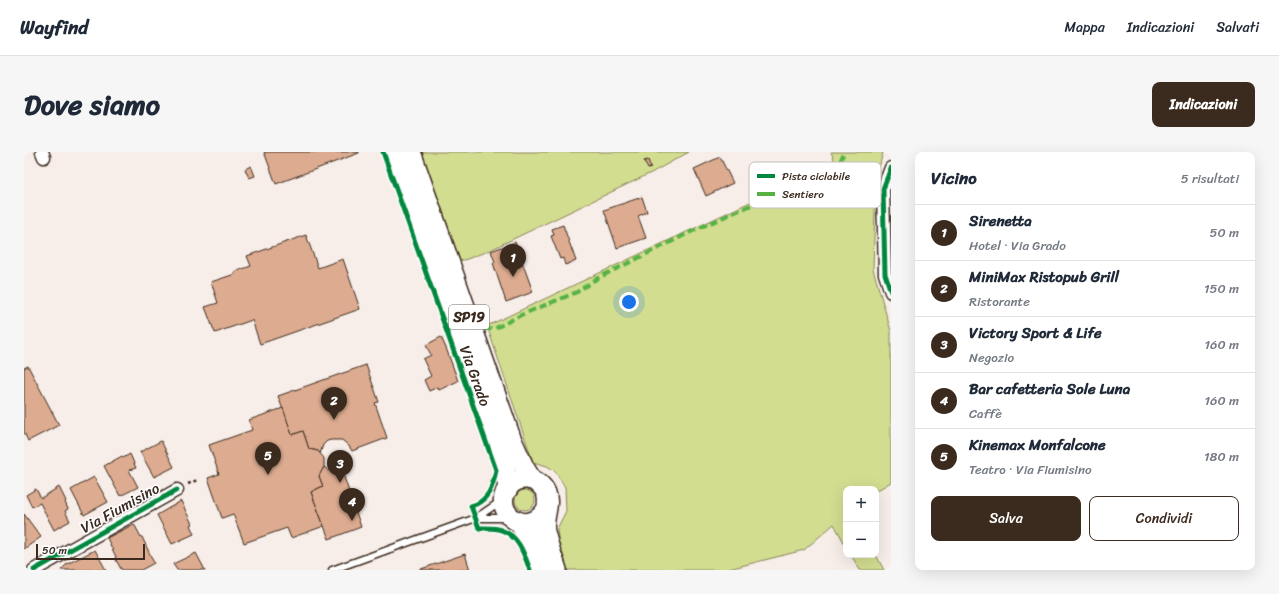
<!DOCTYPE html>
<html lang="it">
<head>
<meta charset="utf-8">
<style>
  body { margin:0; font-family:Sriracha,sans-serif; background:#f6f6f7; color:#1f2937 }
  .controls { position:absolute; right:12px; bottom:12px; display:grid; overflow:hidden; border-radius:8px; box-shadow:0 4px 16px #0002 }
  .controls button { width:36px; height:36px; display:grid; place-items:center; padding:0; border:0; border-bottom:1px solid #e0e1e3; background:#fff; color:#1f2937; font:20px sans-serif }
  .scale { position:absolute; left:12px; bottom:10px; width:109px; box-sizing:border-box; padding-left:4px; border:2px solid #3b2a1e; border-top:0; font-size:11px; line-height:14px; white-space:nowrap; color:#3b2a1e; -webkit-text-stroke:3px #fff; paint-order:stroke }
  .you { position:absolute; left:605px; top:150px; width:14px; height:14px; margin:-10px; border:3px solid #fff; border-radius:50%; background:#1a73e8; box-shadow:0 0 0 6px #1a73e833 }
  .badge { display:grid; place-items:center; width:26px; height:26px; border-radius:50%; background:#3b2a1e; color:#fff; font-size:13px; font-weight:700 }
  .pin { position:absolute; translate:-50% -33px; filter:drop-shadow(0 1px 2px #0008) }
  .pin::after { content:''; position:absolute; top:21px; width:14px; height:12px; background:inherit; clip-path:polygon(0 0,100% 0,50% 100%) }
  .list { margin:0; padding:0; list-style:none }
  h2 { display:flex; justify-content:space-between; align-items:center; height:52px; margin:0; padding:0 16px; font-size:17px }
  h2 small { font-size:13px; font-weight:400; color:#747a83 }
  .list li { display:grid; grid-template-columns:26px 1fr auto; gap:12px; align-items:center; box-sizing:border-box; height:56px; padding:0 16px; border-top:1px solid #e0e1e3 }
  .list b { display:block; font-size:15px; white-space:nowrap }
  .list p { margin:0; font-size:13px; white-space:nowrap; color:#747a83 }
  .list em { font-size:13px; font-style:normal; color:#747a83 }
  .actions { display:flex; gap:8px; padding:12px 16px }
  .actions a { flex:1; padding:9px 0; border:1px solid #3b2a1e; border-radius:8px; text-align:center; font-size:14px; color:#3b2a1e }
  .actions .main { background:#3b2a1e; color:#fff }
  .map { position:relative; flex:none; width:867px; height:418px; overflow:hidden; border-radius:8px }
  header { display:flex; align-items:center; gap:24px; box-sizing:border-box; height:56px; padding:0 20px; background:#fff; border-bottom:1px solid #e0e1e3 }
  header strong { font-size:19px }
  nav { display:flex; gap:22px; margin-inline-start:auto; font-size:14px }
  .intro { display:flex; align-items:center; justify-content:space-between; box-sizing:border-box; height:96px; padding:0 24px }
  h1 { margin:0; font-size:28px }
  .button { padding:10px 18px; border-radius:8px; background:#3b2a1e; color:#fff; font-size:14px; font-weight:700 }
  main { display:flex; gap:24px; padding:0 24px }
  aside { flex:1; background:#fff; border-radius:8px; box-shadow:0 4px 16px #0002 }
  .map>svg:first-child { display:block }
  .green { fill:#d2dd90; stroke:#868457 }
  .building { fill:#ddac90; stroke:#3b2a1e }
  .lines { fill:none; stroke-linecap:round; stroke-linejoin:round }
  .lane-casing { stroke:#3b2a1e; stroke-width:9 }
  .street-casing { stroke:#3b2a1e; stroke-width:15 }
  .primary-casing { stroke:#3b2a1e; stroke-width:22 }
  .path { stroke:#3b2a1e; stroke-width:2.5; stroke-dasharray:3 3; stroke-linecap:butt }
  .lane { stroke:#fff; stroke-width:6 }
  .street { stroke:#fff; stroke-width:12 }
  .primary { stroke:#fff; stroke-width:19 }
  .quiet { stroke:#57b245; stroke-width:4; stroke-dasharray:8 4; stroke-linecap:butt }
  .cycleway-casing { stroke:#fff; stroke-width:8 }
  .cycleway { stroke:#00873e; stroke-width:5 }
  .labels { text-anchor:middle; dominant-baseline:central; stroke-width:3; stroke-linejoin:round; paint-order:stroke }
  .shield { fill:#fff; stroke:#766a62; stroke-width:1 }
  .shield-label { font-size:14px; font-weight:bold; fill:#3b2a1e }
  .street-label { font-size:15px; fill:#3b2a1e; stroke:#fff }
  .key { fill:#fff; stroke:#c4bfbc; stroke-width:1 }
  .key-label { font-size:11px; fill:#3b2a1e }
</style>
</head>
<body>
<header>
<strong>Wayfind</strong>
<nav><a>Mappa</a><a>Indicazioni</a><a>Salvati</a></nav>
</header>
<div class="intro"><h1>Dove siamo</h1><a class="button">Indicazioni</a></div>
<main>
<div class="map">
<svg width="867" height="418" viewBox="0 0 867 418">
  <rect width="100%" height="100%" fill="#f8eee9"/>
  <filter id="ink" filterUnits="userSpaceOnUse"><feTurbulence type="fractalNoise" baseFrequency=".025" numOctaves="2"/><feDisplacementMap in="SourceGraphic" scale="8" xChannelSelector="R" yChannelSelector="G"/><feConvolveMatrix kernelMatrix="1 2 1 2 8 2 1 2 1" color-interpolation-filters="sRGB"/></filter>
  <g filter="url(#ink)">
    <g class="green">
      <path d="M398,0H665L627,21L464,99L443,107L436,109Z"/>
      <path d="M807,0H859L852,28L849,117L867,179V330L852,339V337H822V394L810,372L780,398L701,418H544L535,392L533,377L542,359L541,335L531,319L523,314L509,310L463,174L811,10Z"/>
      <circle cx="501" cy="348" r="10"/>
      <path d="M827,403H852L860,418H836Z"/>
    </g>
    <g class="building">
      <path d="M240,0H335V1L252,32Z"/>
      <path d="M696,5L709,31L682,44L670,17Z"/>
      <path d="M624,8L627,16L624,17L620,9Z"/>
      <path d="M227,14L231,24L225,26L221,17Z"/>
      <path d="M618,45L623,60L614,64L622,86L593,96L580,58Z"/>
      <path d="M539,73L552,109L541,113L539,106L536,107L527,84L530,83L528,77Z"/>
      <path d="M282,83L294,116L319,107L336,157L236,192L228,168L191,181L181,155L194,151L187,130L211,122L210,120L227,114L223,104Z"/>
      <path d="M491,90L509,140L482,150L469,111L471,110L467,99Z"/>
      <path d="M417,185L422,196L434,229L415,238L414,235L405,239L400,228L407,224L399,207L407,203L402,193Z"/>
      <path d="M342,213L355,250L351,251L363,286L328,299L325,294L318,288H307L303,289L299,293L296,302L294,299L285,297L279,279L268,283L254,244Z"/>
      <path d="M4,214L35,273L4,289L0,280V216Z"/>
      <path d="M259,256L268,283L279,279L285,297L294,299L300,306V315L295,324L299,334L287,340L300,374L267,386L263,376L220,391L209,362L198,366L184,326L195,322L185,293L228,278L225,268Z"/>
      <path d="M137,289L150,315L130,325L116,300Z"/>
      <path d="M106,302L112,316L105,318L114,335L96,344L80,314L98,304L99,306Z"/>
      <path d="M300,315L307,320L318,319L337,375L305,387L287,340L299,334L295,324Z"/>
      <path d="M70,325L84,350L60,363L47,338Z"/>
      <path d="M35,335L42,349L41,350L44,357L41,359L46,369L30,378L16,351L8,355L2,343L12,337L17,346Z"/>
      <path d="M157,349L168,372L166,373L170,382L148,392L133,363Z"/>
      <path d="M0,362L17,385L0,397Z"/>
      <path d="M110,372L117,385H118L130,411L117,418H99L97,417L91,406L92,405L83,386Z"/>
      <path d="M71,398L82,418H37L43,412Z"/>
      <path d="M172,401L181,418H153L149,412Z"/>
      <path d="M441,402L446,418H394Z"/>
    </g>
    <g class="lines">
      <defs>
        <g id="lane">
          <path d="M452,366H483"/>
          <path d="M308,418L452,366L477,349"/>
        </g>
        <g id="street">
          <path d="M18,0L20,5"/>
          <path d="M867,16L859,37L861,122L867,140"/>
          <path d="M10,418L153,338"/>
        </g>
        <g id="primary">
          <path d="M372,0L479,302L484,337"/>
          <path d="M387,0L487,286L500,315L508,328"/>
          <path d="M523,356C504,388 468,361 483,337C493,322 515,324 522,341C527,353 518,367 521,380C524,393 529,406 533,418"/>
          <path d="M494,370C507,385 512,399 519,418"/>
        </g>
      </defs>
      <use href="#lane" class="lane-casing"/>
      <use href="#street" class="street-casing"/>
      <use href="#primary" class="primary-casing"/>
      <path class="path" d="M164,332L173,328"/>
      <use href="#lane" class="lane"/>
      <use href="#street" class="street"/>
      <use href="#primary" class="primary"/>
      <path class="quiet" d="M448,174L461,177H470L497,163L553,140L572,127L675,76L809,17L816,10L820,0"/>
      <defs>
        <g id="cycleway">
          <path d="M359,0L472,318C469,334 465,349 447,354L455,376C462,376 471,375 477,378C495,384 500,402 506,418"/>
          <path d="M867,16L859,37L861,122L867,140"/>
          <path d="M10,418L153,338"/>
        </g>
      </defs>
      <use href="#cycleway" class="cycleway-casing"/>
      <use href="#cycleway" class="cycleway"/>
    </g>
  </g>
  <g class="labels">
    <rect class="shield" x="425" y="153" width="40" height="24" rx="3"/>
    <g class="shield-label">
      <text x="445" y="165">SP19</text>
    </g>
    <g class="street-label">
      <text transform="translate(451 224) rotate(70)">Via Grado</text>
      <text transform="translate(96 356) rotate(-29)">Via Fiumisino</text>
    </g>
  </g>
  <rect x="725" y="10" width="132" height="46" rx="6" class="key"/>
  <rect x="733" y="22" width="18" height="4" fill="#00873e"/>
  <rect x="733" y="40" width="18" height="4" fill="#57b245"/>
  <g class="key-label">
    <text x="758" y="28">Pista ciclabile</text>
    <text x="758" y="46">Sentiero</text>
  </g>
</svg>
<div class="controls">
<button>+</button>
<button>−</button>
</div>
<div class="scale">50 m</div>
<div class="you"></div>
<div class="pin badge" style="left:489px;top:125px">1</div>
<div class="pin badge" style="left:310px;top:268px">2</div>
<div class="pin badge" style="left:316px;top:331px">3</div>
<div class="pin badge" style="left:328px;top:369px">4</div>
<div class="pin badge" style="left:244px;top:323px">5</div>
</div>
<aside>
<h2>Vicino<small>5 risultati</small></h2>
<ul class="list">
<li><span class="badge">1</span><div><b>Sirenetta</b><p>Hotel · Via Grado</p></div><em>50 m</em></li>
<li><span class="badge">2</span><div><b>MiniMax Ristopub Grill</b><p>Ristorante</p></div><em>150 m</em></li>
<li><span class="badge">3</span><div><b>Victory Sport &amp; Life</b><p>Negozio</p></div><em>160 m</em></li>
<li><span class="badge">4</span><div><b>Bar cafetteria Sole Luna</b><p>Caffè</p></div><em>160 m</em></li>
<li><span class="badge">5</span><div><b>Kinemax Monfalcone</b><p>Teatro · Via Fiumisino</p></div><em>180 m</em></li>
</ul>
<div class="actions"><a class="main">Salva</a><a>Condividi</a></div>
</aside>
</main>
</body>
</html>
